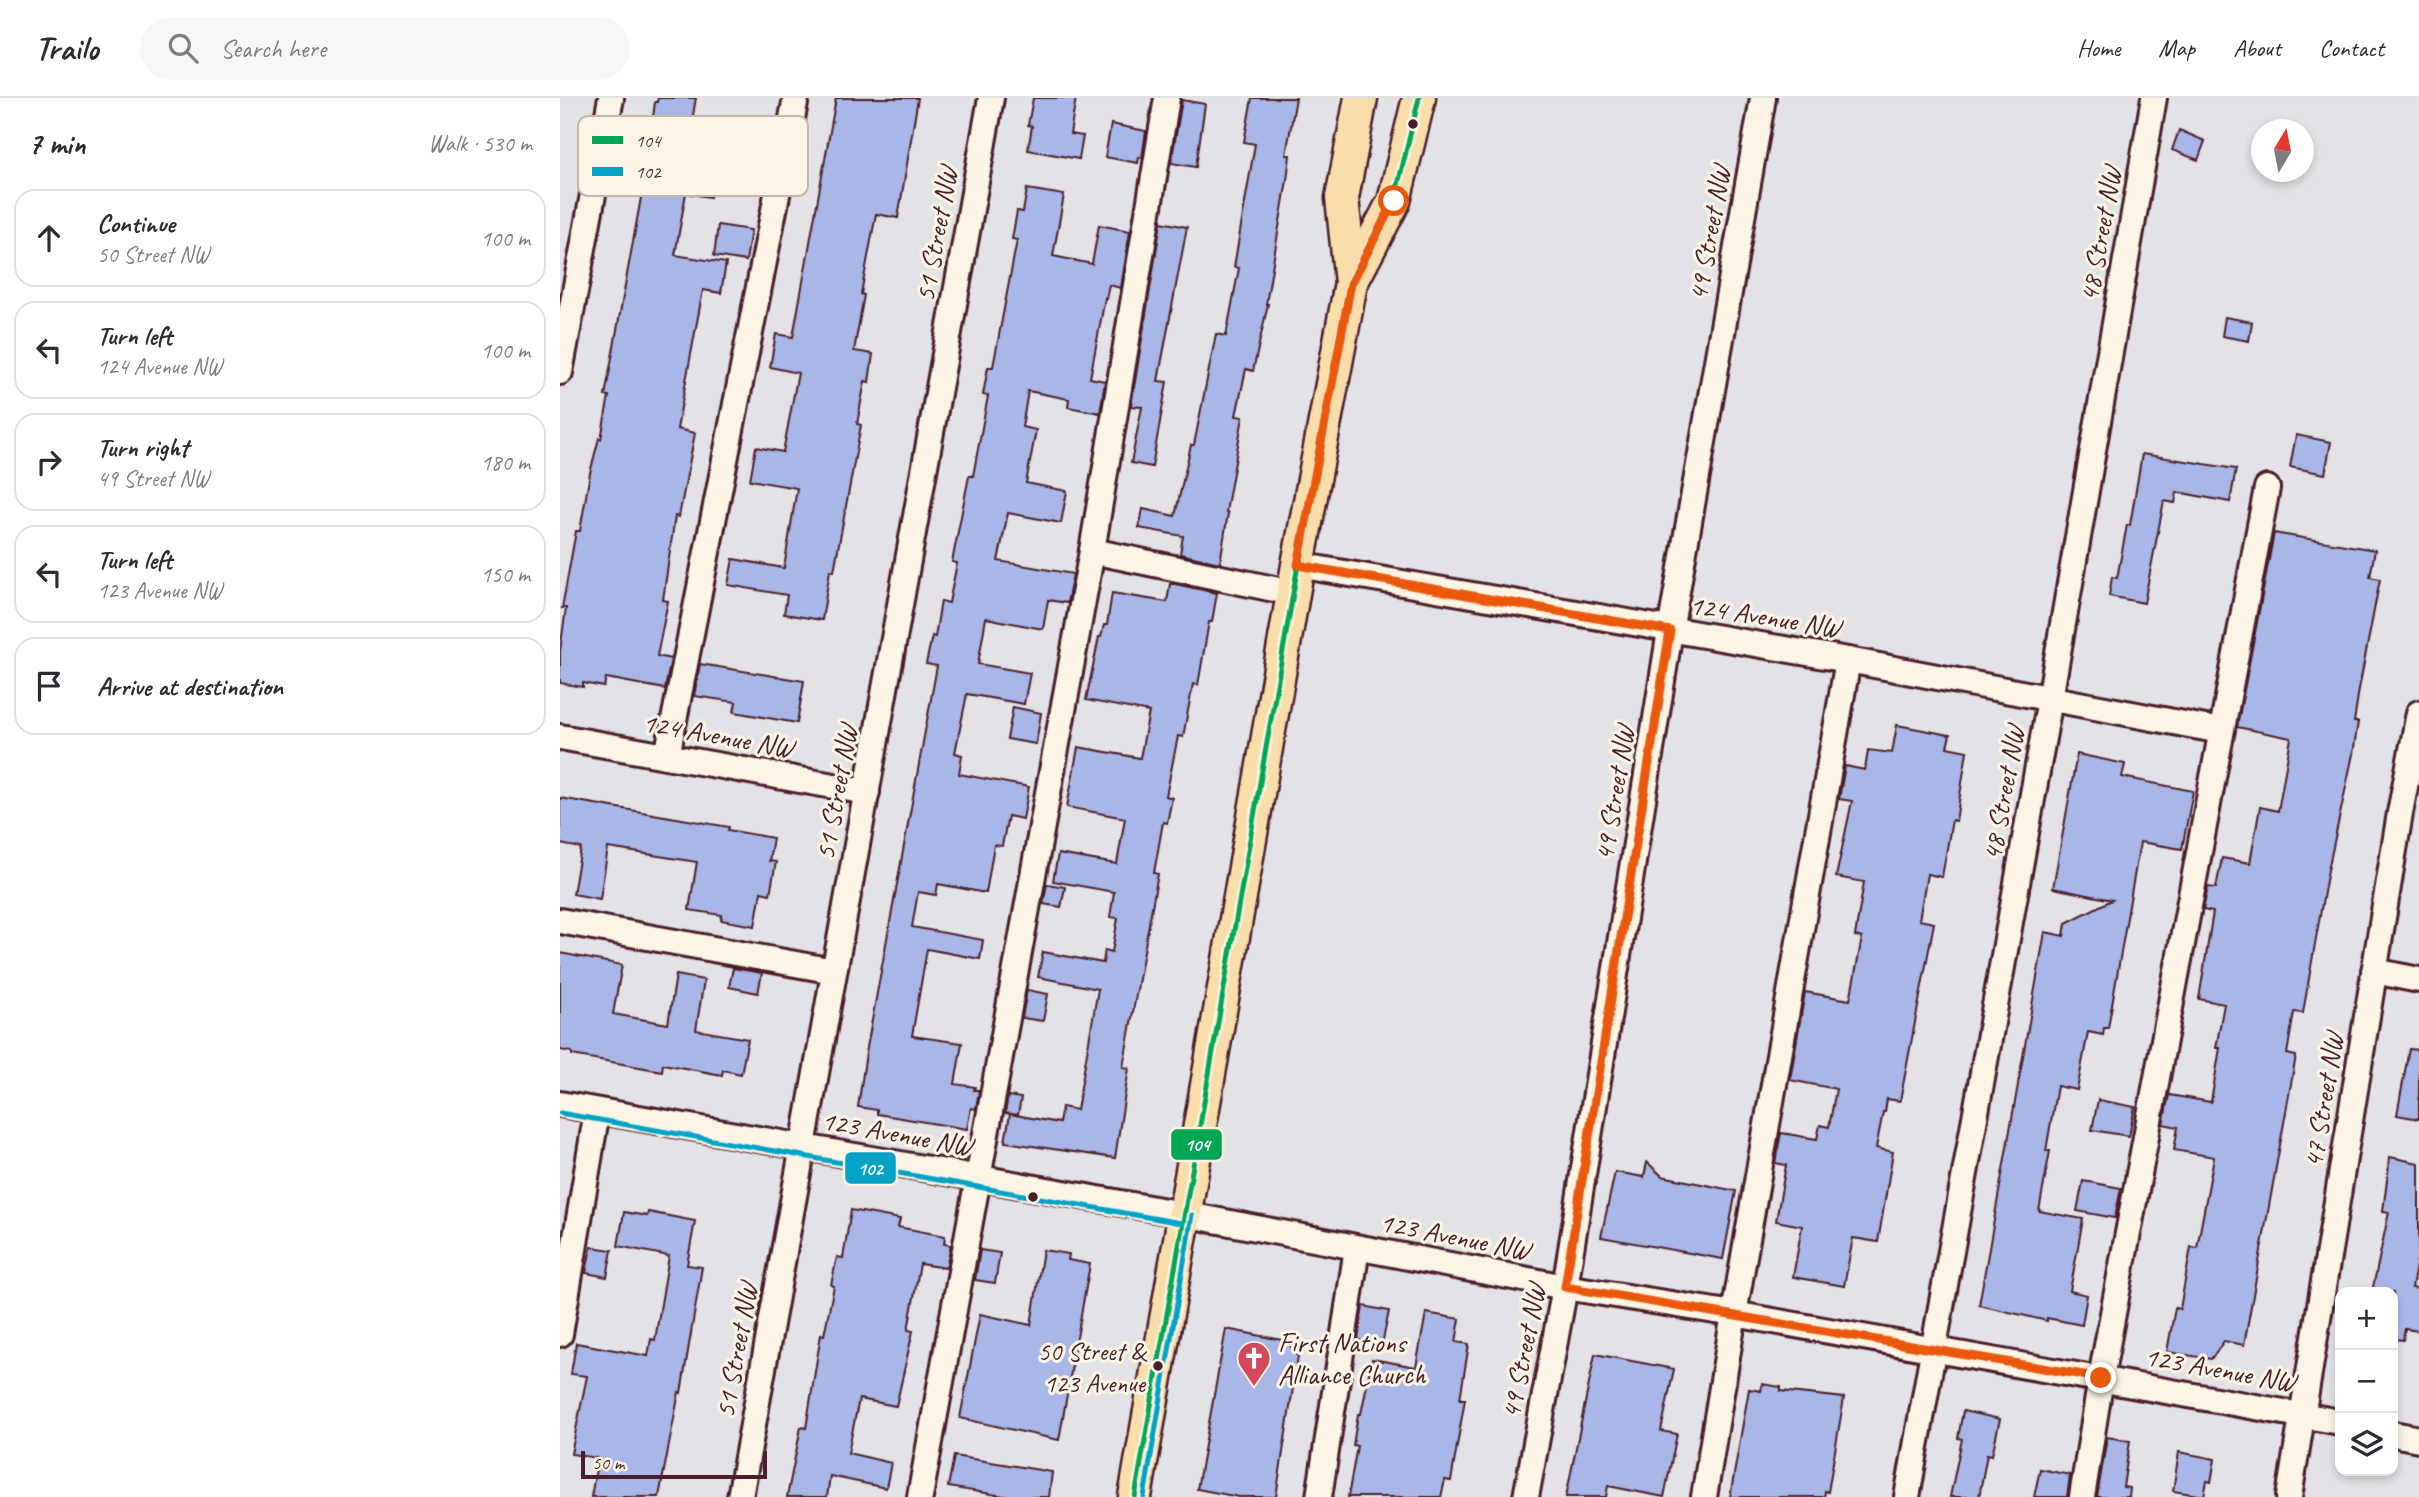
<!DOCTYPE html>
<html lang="en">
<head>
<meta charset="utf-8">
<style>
  body { margin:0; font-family:Caveat,sans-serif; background:#f7f7f7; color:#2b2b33 }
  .controls { position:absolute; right:21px; bottom:21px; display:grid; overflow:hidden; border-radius:14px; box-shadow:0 4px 10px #0003 }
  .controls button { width:63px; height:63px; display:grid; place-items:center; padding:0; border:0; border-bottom:2px solid #e1e1e2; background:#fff; color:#2b2b33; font:35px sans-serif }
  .compass { position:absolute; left:1691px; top:21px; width:63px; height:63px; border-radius:50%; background:#fff; box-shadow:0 4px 10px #0003; rotate:10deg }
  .scale { position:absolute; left:21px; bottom:18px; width:186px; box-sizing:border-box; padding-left:7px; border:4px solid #4a1f2b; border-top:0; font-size:19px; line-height:24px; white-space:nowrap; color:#4a1f2b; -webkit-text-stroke:5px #fcf5e5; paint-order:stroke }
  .stop { position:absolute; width:21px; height:21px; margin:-16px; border:5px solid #ea580c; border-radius:50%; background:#fff }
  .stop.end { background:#ea580c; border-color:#fff; box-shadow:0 2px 7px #0008 }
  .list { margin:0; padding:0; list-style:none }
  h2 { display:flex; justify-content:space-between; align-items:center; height:91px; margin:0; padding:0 28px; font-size:30px }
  h2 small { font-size:23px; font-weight:400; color:#7c7c81 }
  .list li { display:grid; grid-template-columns:46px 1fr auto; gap:21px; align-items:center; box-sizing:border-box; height:98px; margin:0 14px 14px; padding:0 14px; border:2px solid #e1e1e2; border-radius:21px }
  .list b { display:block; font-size:26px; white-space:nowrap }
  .list p { margin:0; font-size:23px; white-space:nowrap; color:#7c7c81 }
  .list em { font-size:23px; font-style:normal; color:#7c7c81 }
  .icon { flex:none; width:38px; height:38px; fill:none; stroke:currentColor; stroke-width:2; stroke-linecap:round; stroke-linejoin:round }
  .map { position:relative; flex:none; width:1859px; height:1399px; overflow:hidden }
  header { display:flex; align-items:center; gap:42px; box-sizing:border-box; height:98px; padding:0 35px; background:#fff; border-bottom:2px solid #e1e1e2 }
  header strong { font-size:33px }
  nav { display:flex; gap:38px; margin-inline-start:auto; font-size:24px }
  .search { width:490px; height:63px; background:#f7f7f7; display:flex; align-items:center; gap:18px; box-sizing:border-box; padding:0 24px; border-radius:38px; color:#7c7c81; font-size:26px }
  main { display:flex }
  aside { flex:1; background:#fff }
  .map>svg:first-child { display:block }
  .building { fill:#a8b7e7; stroke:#4a1f2b; stroke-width:2 }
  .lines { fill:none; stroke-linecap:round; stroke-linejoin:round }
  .minor-casing { stroke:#4a1f2b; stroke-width:30 }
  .major-casing { stroke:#4a1f2b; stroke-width:37 }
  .minor { stroke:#fcf5e5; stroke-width:24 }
  .major { stroke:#f9deab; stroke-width:32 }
  .bus-1-casing { stroke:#fcf5e5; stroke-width:10 }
  .bus-2-casing { stroke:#fcf5e5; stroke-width:10 }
  .bus-1 { stroke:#00a651; stroke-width:5 }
  .bus-2 { stroke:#04a2c6; stroke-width:5 }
  .route { stroke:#ea580c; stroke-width:9 }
  .bus-dot { fill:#4a1f2b; stroke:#fcf5e5; stroke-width:2.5 }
  .labels { text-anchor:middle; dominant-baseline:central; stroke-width:6; stroke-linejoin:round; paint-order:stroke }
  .bus-label { font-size:26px; fill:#4a1f2b; stroke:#fcf5e5; text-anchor:end }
  .street-label { font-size:28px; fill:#4a1f2b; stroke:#fcf5e5 }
  .poi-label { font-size:28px; fill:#4a1f2b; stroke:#fcf5e5; text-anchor:start }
  .key { fill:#fcf5e5; stroke:#c7b5ad; stroke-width:2 }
  .key-label { font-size:19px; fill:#4a1f2b }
  .line-badge { stroke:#fcf5e5; stroke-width:2.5 }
  .badge-label { font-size:19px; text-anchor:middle; font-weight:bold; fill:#fff }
</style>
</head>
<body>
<header>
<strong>Trailo</strong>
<div class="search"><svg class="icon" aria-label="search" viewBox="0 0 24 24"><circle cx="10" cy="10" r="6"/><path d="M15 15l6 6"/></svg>Search here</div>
<nav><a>Home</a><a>Map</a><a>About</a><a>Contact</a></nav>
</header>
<main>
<aside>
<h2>7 min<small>Walk · 530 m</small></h2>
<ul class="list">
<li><svg class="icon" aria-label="ahead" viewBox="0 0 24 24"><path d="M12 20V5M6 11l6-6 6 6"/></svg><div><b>Continue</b><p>50 Street NW</p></div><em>100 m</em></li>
<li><svg class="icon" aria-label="left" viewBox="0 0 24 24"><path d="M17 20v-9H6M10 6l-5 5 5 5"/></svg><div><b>Turn left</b><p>124 Avenue NW</p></div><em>100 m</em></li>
<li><svg class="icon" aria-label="right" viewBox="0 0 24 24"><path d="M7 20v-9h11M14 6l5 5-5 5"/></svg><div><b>Turn right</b><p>49 Street NW</p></div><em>180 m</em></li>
<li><svg class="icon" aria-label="left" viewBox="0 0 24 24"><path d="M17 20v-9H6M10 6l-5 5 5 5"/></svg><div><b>Turn left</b><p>123 Avenue NW</p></div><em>150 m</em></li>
<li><svg class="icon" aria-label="arrive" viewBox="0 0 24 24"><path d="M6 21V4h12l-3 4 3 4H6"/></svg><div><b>Arrive at destination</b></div></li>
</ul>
</aside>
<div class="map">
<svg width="1859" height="1399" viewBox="0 0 1859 1399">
  <rect width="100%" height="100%" fill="#e3e2e6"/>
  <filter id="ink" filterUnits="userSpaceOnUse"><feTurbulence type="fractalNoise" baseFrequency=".0143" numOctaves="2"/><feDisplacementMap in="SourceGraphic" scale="14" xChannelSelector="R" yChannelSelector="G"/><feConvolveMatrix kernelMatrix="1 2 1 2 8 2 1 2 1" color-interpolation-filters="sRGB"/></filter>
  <g filter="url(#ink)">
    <g class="building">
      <path d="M98,0H136L126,57L157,62L150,99L126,95L115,157L166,165L161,195L143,192L117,331L135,335L119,419L115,418L103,502L108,503L97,558L111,561L105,591L46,580L44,589L23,585V589L0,585V553L6,510H2L16,433H20L30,375L39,340L41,341L49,298H45L86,72L95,4H97Z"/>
      <path d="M276,0H358L338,120L316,116L301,196L304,197L294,253L313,256L309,284L305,283L297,326L301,327L274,473L270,472L262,522L224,516L227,497L168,487L173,461L224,470L237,390L190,382L196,349L223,354L238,275L210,269L216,236L233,239Z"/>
      <path d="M473,0H516L510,36L523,38L519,61L468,52L472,28L468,27Z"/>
      <path d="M692,0H736L726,57H730L727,82L706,206H708L693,273L686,271L676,318L683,319L666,414L668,415L660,465L620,456L623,438L579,430L583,411L615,418L631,347H634L656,236L666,238L679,170L674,169L695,46L684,44Z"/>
      <path d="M622,2L645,6L636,69L611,65Z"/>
      <path d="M551,26L586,33L582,60L579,59L578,65L545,59Z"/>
      <path d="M1619,32L1645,43L1638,62L1612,52Z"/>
      <path d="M467,91L504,97L493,158L532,166L539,127L570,133L561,190L549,187L546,201L545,200L530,280L545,283L540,315L508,309L509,301L468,293L462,329L476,332L466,385L507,393L501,425L448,415L438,463L513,476L507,505L488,502L483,531L426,520L418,566L470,575L464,606L407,596L395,655L402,657L399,676L469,689L463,721L448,718L442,748L434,747L426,795L378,786L376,797L358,794L352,829L423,842L420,861L367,851L352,938L402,945L395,986L415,989L414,992H419L416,1011L411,1010L407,1031L317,1016V1012L298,1009L306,955L377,568L366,566L372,538L375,539L381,503L389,505L397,465L392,464L409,378H413L424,319L428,298L423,297L428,269H433L457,142L452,141L457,113L463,114Z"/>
      <path d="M601,124L627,129L598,283L607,284L592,369L571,365L582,309L571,308Z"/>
      <path d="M158,127L191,132L186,163L154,158Z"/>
      <path d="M1665,219L1692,224L1689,243L1662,238Z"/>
      <path d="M1736,337L1771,344L1765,376L1730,369Z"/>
      <path d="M1582,356L1676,371L1670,404L1617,394L1615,405L1604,403L1584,505L1549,498L1552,479L1557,480L1567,427H1570Z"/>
      <path d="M1714,435L1815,452L1810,479L1820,481L1799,591L1794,624H1798L1793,656L1767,777L1743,915L1734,914L1727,956L1736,958L1684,1247L1664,1243L1651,1261L1607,1254L1615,1210L1620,1211L1631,1149L1637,1150L1654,1059L1614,1052L1618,1029L1603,1026L1609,997L1651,1004L1660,950H1656L1664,906L1639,901L1653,814L1643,812L1648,789L1656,790L1662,760L1690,765L1700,709L1718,713L1731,640L1677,629Z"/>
      <path d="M610,486H615L657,495L652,524H649L638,587L633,586L623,639L618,638L606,698L612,700L607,725L603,724L594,775L598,776L563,969L569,970L555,1060L445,1044L450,1016L499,1025L502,1009L517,1012L538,891L478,879L483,854L543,865L545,852L552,854L558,820L550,819L554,794L493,783L498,756L557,766L565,720L507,709L518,649L580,660L589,614L526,602L532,573L539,539H541L544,527H547L552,495L607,504Z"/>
      <path d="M140,566L244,583L237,625L174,614L176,604L134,598Z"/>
      <path d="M453,609L481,615L476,646L447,641Z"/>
      <path d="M1337,627L1390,637L1387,649L1407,653L1396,723L1392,722L1382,779L1367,776L1359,822L1374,825L1340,1003L1327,1001L1325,1014H1323L1316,1050L1333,1054L1318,1144L1293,1140L1284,1188L1233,1179L1242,1128L1216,1123L1226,1067L1215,1065L1221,1035L1257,1041L1260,1027L1269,1029L1276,991L1230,982L1245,894L1290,902L1302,840L1295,838L1304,784L1276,779L1292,703L1279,701L1285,668L1305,672L1308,652L1332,655Z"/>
      <path d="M1517,656L1565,666L1562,679L1633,693L1622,751L1580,744L1548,930H1544L1543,937L1528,934L1517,992L1497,988L1486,1053H1490L1479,1113L1523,1121L1510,1193L1527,1197L1522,1227L1487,1220V1223L1419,1207L1485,834L1504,838L1506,825L1552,802L1493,790Z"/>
      <path d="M0,700L169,729L168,732L213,740L209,763L216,764L210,796L201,794L195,828L161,822L162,817L129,812L137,764L48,750L40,801L13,796L21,750L0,746Z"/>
      <path d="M487,786L505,789L501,809L483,806Z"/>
      <path d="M0,855L62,867L53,916L108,926L116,877L144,882L136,932L188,941L181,976L163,972L162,977L103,966L102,973L12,957V954L0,952Z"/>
      <path d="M173,870L202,875L198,895L169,889Z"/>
      <path d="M467,892L488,896L483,923L462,920Z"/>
      <path d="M1849,951L1859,952V1021L1837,1017Z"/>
      <path d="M448,998L461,1000L458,1017L445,1015Z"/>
      <path d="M1538,1002L1575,1009L1569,1038L1532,1032Z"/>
      <path d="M1830,1059L1859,1065V1152L1852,1190L1859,1191V1233L1845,1231L1843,1242L1833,1241V1194H1812L1829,1114L1823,1113Z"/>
      <path d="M1087,1064L1102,1078L1176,1093L1163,1161L1041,1139L1055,1074L1084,1079Z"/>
      <path d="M1523,1083L1561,1090L1555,1120L1517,1113Z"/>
      <path d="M291,1112L340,1121L338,1129L385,1138L384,1146L391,1147L386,1170L360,1166L348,1232L353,1233L336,1308L299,1301L288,1355L331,1365L326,1390L270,1378L267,1399H227L241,1329L246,1330L261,1236L264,1237L274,1188L271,1187L277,1159L283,1160Z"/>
      <path d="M64,1114L87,1118L88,1114L135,1123L127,1167L142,1169L121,1295L119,1294L99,1399H31L38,1360L11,1356L27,1278L11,1276L16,1245L88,1258L91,1241L95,1242L109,1158L58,1148Z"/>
      <path d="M31,1149L52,1152L47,1179L26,1175Z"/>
      <path d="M420,1152L440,1155L435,1185L415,1182Z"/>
      <path d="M483,1152L509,1156L508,1162L530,1166L499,1342L400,1320L420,1216L471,1227Z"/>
      <path d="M803,1208L829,1213L822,1247L798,1242Z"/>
      <path d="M866,1215L900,1221L896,1244L909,1246L900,1301H905L891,1383L885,1382L881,1399H788L797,1348L793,1347L798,1316H801L812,1261L856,1269Z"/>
      <path d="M666,1231L727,1243L738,1258L716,1399H679L637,1391Z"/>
      <path d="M1035,1256L1114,1271L1101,1333L1117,1336L1104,1399L1048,1388L1046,1399H1006Z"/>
      <path d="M1202,1286L1221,1289V1293L1284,1300L1268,1394L1265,1393L1264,1399H1170L1189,1291L1201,1293Z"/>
      <path d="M1403,1313L1440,1321L1432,1357L1427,1356L1419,1399H1390L1402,1341L1398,1340Z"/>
      <path d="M1547,1339L1570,1343L1563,1389L1570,1390L1569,1399H1537Z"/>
      <path d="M1619,1354L1655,1361L1651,1384L1647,1383L1644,1398L1613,1393Z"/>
      <path d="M394,1358L492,1374L489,1399H450L388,1389Z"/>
      <path d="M1480,1371L1510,1377L1507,1399H1474Z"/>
    </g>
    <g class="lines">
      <defs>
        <g id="minor">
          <path d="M0,274L51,0"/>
          <path d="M532,453L733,495"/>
          <path d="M738,467L1288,562L1661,633"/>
          <path d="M0,639L307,694"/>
          <path d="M107,658L236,0"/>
          <path d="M0,823L274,873"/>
          <path d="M1814,873L1859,882"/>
          <path d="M0,1006L623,1116L1005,1189L1174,1216L1780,1324"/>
          <path d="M0,1236L37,1013"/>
          <path d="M1833,1336L1859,1341"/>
          <path d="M180,1399L431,0"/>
          <path d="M360,1399L532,453L607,0"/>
          <path d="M759,1399L797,1150"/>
          <path d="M966,1399L1005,1189L1110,533L1203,0"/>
          <path d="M1144,1399L1174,1216L1288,562"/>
          <path d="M1347,1399L1490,601L1594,0"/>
          <path d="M1522,1399L1541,1280L1707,390"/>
          <path d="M1729,1399L1840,715L1859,615"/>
        </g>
        <g id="major">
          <path d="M791,185L834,103L859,0"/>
          <path d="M575,1399L738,467L791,185L782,100L801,0"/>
        </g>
      </defs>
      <use href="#minor" class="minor-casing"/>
      <use href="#major" class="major-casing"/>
      <use href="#minor" class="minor"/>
      <use href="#major" class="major"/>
      <defs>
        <path id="bus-1" d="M575,1399L738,467L791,185L834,103L859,0"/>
        <g id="bus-2">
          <path d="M0,1015L621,1125"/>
          <path d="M584,1399L632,1117"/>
        </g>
      </defs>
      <use href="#bus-1" class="bus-1-casing"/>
      <use href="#bus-2" class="bus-2-casing"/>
      <use href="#bus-1" class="bus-1"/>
      <use href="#bus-2" class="bus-2"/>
    </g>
  </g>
  <g class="lines" filter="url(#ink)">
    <path class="route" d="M834,103L791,186L738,467L1110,533L1005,1189L1541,1280"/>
  </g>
  <defs>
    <symbol id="church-pin" viewBox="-11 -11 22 30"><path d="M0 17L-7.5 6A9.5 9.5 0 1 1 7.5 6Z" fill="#d1495b" stroke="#fcf5e5"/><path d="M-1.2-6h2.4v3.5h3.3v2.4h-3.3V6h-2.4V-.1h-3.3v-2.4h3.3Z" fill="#fff"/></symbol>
  </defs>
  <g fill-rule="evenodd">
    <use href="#church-pin" x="675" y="1241" width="38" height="52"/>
  </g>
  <g class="bus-dot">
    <circle cx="853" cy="26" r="6"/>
    <circle cx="473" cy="1099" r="6"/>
    <circle cx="598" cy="1268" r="6"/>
  </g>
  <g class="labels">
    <g class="bus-label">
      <text x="585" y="1253">50 Street &amp;<tspan x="585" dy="32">123 Avenue</tspan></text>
    </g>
    <g class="street-label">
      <text transform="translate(1149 135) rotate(-80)">49 Street NW</text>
      <text transform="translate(376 136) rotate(-80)">51 Street NW</text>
      <text transform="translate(1540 136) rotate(-80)">48 Street NW</text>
      <text transform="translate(1205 518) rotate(9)">124 Avenue NW</text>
      <text transform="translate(158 637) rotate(10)">124 Avenue NW</text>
      <text transform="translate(276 694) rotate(-80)">51 Street NW</text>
      <text transform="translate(1054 695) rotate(-81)">49 Street NW</text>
      <text transform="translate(1443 695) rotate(-80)">48 Street NW</text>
      <text transform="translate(1763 1002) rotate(-81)">47 Street NW</text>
      <text transform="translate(337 1035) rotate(10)">123 Avenue NW</text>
      <text transform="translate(895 1138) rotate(11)">123 Avenue NW</text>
      <text transform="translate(176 1252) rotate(-80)">51 Street NW</text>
      <text transform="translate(963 1253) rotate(-79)">49 Street NW</text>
      <text transform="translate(1660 1271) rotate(10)">123 Avenue NW</text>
    </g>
    <g class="poi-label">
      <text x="718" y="1244">First Nations<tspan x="718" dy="32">Alliance Church</tspan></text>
    </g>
  </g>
  <rect x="18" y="18" width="230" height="80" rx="10" class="key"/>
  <rect x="32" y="38" width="31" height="8" fill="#00a651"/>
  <rect x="32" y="69" width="31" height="9" fill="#04a2c6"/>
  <g class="key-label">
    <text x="75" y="49">104</text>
    <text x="75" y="80">102</text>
  </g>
  <g class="line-badge">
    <rect x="610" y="1030" width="53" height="33" rx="7" fill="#00a651"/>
    <rect x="284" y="1053" width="53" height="34" rx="7" fill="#04a2c6"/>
  </g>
  <g class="badge-label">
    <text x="637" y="1053">104</text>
    <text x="310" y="1077">102</text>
  </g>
</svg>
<div class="controls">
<button>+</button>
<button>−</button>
<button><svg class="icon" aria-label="layers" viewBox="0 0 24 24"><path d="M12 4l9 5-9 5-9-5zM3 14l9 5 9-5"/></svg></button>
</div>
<svg class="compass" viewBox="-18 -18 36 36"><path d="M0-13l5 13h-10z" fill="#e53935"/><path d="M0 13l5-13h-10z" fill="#7c7c81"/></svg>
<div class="scale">50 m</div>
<div class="stop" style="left:834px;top:103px"></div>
<div class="stop end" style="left:1541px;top:1280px"></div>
</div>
</main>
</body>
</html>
